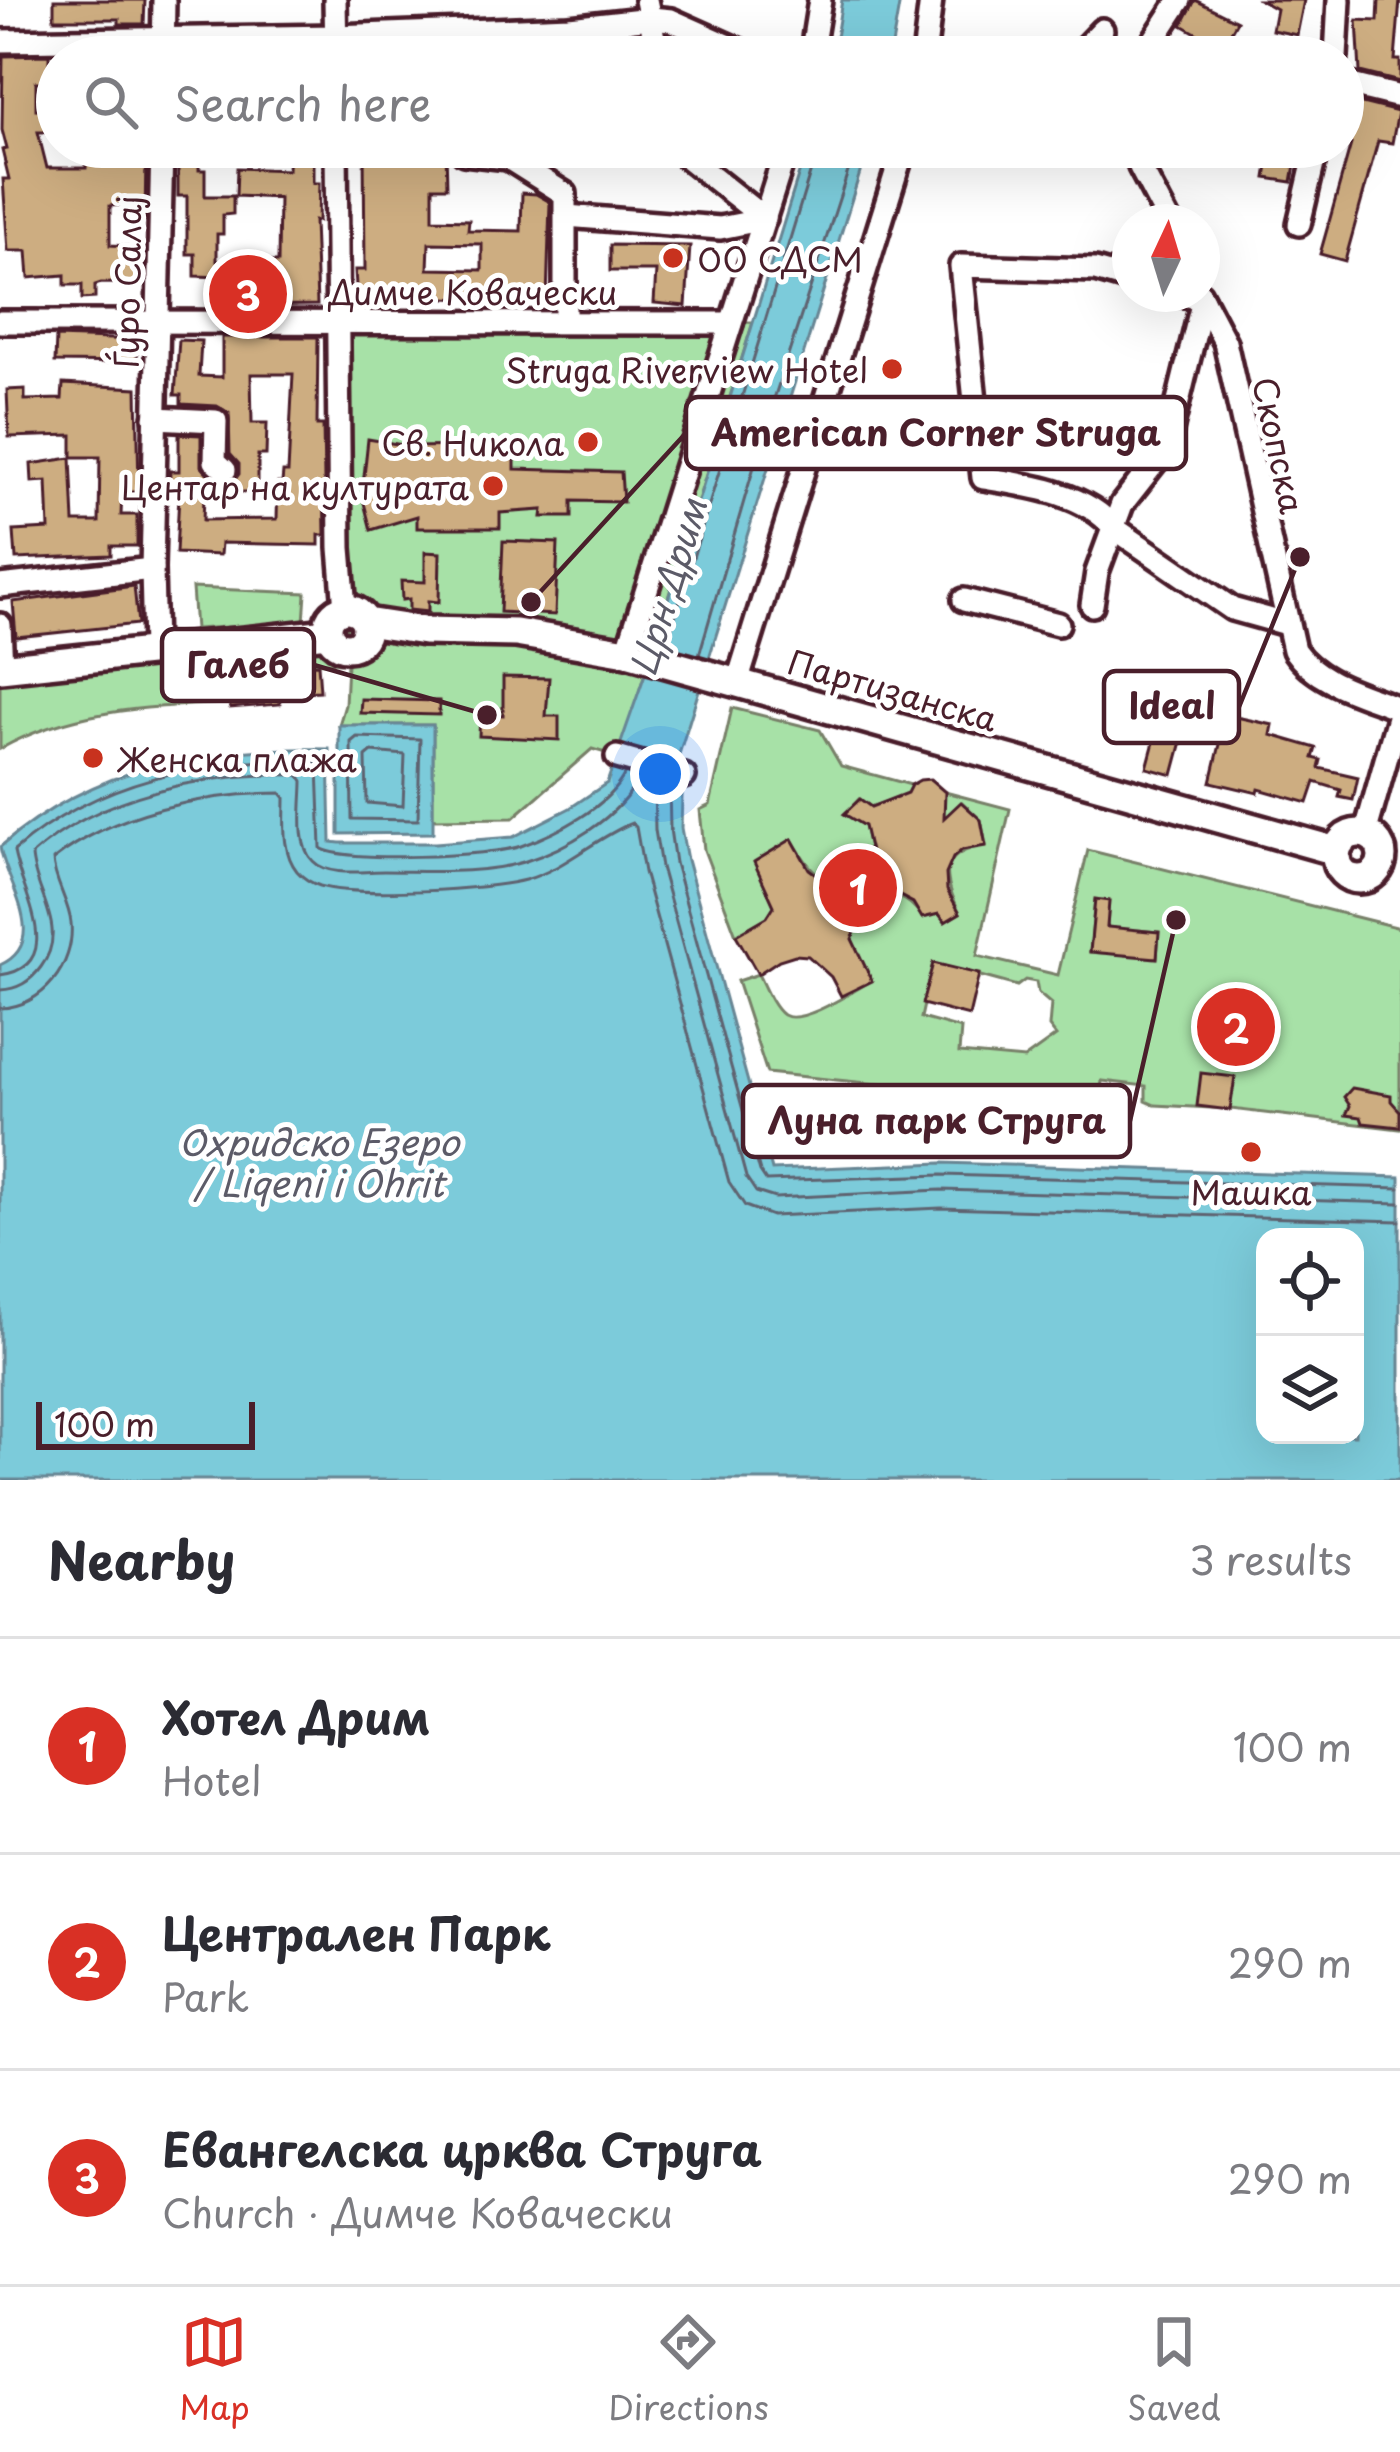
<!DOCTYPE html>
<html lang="en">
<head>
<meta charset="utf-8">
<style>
  body { margin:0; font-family:"Playpen Sans",sans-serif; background:#f2f2f3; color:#2b2b33 }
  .controls { position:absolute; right:36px; bottom:36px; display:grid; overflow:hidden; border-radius:24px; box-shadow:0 12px 48px #0002 }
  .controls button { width:108px; height:108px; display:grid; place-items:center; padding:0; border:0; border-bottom:3px solid #e1e1e2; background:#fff; color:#2b2b33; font:60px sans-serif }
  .compass { position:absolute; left:1112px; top:204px; width:108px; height:108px; border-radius:50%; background:#fff; box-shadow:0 12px 48px #0002; rotate:4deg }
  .scale { position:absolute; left:36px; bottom:30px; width:219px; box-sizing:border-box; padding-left:12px; border:6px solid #4a1f2b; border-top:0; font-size:33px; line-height:42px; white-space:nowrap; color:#4a1f2b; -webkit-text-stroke:9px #fff; paint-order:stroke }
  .you { position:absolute; left:660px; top:774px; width:42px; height:42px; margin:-30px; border:9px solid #fff; border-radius:50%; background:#1a73e8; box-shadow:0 0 0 18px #1a73e833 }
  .badge { display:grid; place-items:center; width:78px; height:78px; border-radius:50%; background:#d93025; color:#fff; font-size:39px; font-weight:700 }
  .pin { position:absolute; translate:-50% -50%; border:6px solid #fff; box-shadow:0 3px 12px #0006 }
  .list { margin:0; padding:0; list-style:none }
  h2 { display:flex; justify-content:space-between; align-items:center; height:156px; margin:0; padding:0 48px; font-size:51px }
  h2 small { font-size:39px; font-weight:400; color:#7c7c81 }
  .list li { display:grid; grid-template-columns:78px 1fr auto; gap:36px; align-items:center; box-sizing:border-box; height:216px; padding:0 48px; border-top:3px solid #e1e1e2 }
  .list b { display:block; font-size:45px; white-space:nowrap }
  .list p { margin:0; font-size:39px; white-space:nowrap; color:#7c7c81 }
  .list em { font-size:39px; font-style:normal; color:#7c7c81 }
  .icon { flex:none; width:66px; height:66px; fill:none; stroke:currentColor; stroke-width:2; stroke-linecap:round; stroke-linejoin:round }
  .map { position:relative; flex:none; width:1400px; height:1480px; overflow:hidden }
  .search { position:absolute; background:#fff; box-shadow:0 12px 48px #0002; left:36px; right:36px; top:36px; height:132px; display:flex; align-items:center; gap:30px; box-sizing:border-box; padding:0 42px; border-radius:66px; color:#7c7c81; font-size:45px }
  .sheet { height:804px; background:#fff }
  nav { display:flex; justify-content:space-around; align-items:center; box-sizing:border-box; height:168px; border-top:3px solid #e1e1e2; background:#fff; font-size:33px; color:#7c7c81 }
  nav a { display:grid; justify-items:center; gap:6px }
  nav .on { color:#d93025 }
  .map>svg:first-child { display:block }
  .green { fill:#a7e1a7; stroke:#788069; stroke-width:3; fill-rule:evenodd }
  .water { fill:#7ccbda; stroke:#688694; stroke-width:3; fill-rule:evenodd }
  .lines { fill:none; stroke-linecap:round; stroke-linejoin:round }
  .shore { stroke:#5e6471; stroke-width:3 }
  .building { fill:#cdad81; stroke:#4a1f2b; stroke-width:3; fill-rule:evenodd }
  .minor-casing { stroke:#4a1f2b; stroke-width:30 }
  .major-casing { stroke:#4a1f2b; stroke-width:36 }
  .minor { stroke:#fff; stroke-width:21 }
  .major { stroke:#fff; stroke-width:27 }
  .poi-dot { fill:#c8321e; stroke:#fff; stroke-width:4.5 }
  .labels { text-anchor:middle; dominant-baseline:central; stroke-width:10; stroke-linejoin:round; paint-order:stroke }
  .poi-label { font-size:33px; fill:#4a1f2b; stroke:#fff; text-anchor:end }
  .street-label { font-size:33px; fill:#4a1f2b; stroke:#fff }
  .water-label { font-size:36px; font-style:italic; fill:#5c5b68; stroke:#fff }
  .leader { fill:none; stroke:#4a1f2b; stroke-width:4.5 }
  .callout-dot { fill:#4a1f2b; stroke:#fff; stroke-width:4.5 }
  .callout { fill:#fff; stroke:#4a1f2b; stroke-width:4.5 }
  .callout-label { font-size:36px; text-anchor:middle; font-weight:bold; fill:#4a1f2b }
</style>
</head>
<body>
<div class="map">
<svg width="1400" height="1480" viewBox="0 0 1400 1480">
  <rect width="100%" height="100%" fill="#fff"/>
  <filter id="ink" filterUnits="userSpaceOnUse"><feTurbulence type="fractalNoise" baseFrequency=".00833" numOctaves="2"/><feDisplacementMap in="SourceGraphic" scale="24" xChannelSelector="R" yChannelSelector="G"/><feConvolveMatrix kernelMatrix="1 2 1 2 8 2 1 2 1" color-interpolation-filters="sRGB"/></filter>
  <g filter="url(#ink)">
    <g class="green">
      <path d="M753,322L619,757L592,749L513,818L433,819V725H339L345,705L347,663L277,662L220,682V695L229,696L230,703C149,707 72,709 0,749V668L346,632L336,325Z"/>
      <path d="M192,588L306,593L304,622L195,629Z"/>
      <path d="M732,708L820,730L841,766L911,785L907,794L871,807L859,799L845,814L864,826L870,852C834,896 816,882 792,839L755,861L774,906L767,917L736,935L704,850L700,810L710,805Z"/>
      <path d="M945,792L1010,809L977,956L1058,975L1088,850L1400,928V1129L1231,1109L1155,1105L1146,1101V1086L1102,1081L1099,1106L767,1073L737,981L758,974C764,986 772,1007 783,1015C802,1026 853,991 871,981L852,939L868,903C893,891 907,895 923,918L939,914L945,921L960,913C942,876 938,853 986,845L981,820L962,802L947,816L931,821L942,809ZM1095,900L1109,901L1107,927L1159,932L1157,957L1090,952ZM933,963L1017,986L1025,980L1036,982L1038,993L1051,1004L1049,1027L1056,1036L1024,1059L959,1053L961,1029L921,1018Z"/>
    </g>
    <g class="water">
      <path d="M842,0H900L890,57H833Z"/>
      <path d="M807,147H868L676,764L683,767L681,828L687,860L772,1170L942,1163L1400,1177V1480H0V965C51,942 7,885 0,847C97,763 205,747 329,749L331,842L340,843H435L513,837L570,808L607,783L645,674ZM1265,1237H1355V1435H1265Z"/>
      <path d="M339,725H433V833L339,834Z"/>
    </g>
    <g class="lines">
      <g class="shore">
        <path d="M666,646L818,147"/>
        <path d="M699,655L772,405L856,147"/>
        <path d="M357,737L420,739L418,820L352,819L351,742Z"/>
        <path d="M372,752L405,755L403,806L367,803L366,757Z"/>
        <path d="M654,782L655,830L661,867L746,1177L756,1192L775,1198L941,1190L1400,1203"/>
        <path d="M669,786L670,829L675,863L760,1172L766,1181L942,1175L1400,1188"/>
        <path d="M0,975C71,966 18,886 14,851C96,780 206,757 313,761L318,766L321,848C339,863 495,856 521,846C557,833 608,808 625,773"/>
        <path d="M0,990C18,989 30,982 41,967C70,928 34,893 32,855C101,793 209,772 299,775L303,781C303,803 296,845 313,861C328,877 364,871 384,871C427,871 481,875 523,862C565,849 620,818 639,777"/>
        <path d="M0,1008C42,1007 75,966 71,923C69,902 54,881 53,860C114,812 205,793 281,793L285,798C285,822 281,851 297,871C303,878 311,883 320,886C356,897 488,890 525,880C565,869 595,838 632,823L636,827L644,872L729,1182L745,1206L772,1216L941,1208L1400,1221"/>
      </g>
    </g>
    <g class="building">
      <path d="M54,0H145L144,24H119V19H54Z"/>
      <path d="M1195,0L1237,21L1222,48L1182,25Z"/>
      <path d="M1260,0H1304L1297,35L1272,30L1276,9Z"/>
      <path d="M1379,0H1400L1395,60H1400V82L1360,72L1357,20L1378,21Z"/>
      <path d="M49,55V82H36V109L57,110V132H38L47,168H86L87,152L146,154L145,220H136V204L110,206V245L144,247L143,284L101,283L95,285V298L82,299V285H65V275L29,278L27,251H8L3,179H9L2,150L7,149L2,130L3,56Z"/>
      <path d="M1350,100L1398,112L1392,143L1378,141L1345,261L1320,254L1351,144L1343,142Z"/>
      <path d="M178,147H199V170H205V196H233V214L223,215V234H217V261L278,262L279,198L236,196L237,168L288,170L289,147H313V183H319L318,221H314L317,305L234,306L235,302H222V277L195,276V254H187V196H178Z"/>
      <path d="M364,147H392V152L446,151L447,187H433V219L469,220L468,230L521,231L522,193L536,194L550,202L547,299H517V291H488V300L421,297L357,302L355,270H365ZM429,243L482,244V270L428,269Z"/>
      <path d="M1271,147H1298L1292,182L1266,178Z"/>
      <path d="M610,245L690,246L686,306L654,303L656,271H610Z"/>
      <path d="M56,337L137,340V363L55,362Z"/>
      <path d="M222,337H318L317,425H323L325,535H319V545L221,543L220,555L176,553L179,495H169L170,471H179V434L201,435V466L216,482L231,484L239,474V464L230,454L229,413L217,406L181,404V395H175L179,340L201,341L199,376L222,377ZM251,374H293L288,472H283L282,483H278L277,519L203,520L204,496H216V492H258V455H266L267,423H252Z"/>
      <path d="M63,384L137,388L139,492H122L121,515H137V546H111V555L16,559L14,531L49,529L47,481L32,482L31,464L71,458L74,522H99L100,457H72V435L9,437L7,390L25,389V400L62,399Z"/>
      <path d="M368,439L414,447L515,445V469L621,472L623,502L572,501V517H542L543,510L500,513V528H417V516L371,530L362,495Z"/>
      <path d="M503,541L558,543L555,615L500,612Z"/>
      <path d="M425,552L440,553L439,602L428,601V612L409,610V599L402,600L401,581L425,582Z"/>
      <path d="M134,586L138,624L16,637L13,602Z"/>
      <path d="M277,662V666L318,664L320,691L279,693L280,704L230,708L229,696H220L223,666Z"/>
      <path d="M503,677L549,678L546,716H559V740L479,736L480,714L503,715Z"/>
      <path d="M1166,697L1192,704L1173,775L1147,768Z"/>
      <path d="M361,699L439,701V715L360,713Z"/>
      <path d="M1227,715L1273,725L1271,735L1316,748L1313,758L1321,760L1319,768L1358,777L1353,800L1339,797L1341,790L1315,782L1308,803L1259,789L1258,793L1211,782Z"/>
      <path d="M930,779L945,792L944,818L961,802L981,820L986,846L962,850L953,858L946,874L947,890L960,913L945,922L939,914L922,918L913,903L898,895H885L868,903L852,939L872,981L841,996L831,977L808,956L795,955L779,960L758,974L736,935L767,917L774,906L754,862L792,839L809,869L824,880H838L859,866L870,852L864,826L844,814L860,799L871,807L907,793L911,785L920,780Z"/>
      <path d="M1095,899L1109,901L1107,927L1159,932L1157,958L1090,952Z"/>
      <path d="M933,963L979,974L969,1016L922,1004Z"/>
      <path d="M1201,1073L1235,1077L1230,1110L1197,1106Z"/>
      <path d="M1352,1088L1391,1095V1101L1400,1111V1127L1363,1123L1361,1117L1346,1115L1350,1106L1344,1097Z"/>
    </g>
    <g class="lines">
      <defs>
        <g id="minor">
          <path d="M335,0L336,57"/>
          <path d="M646,0L658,57"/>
          <path d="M0,41L336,36L570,27L651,18L671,20L754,57"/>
          <path d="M163,57L164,0"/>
          <path d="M568,57L570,27"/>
          <path d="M811,57L820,0"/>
          <path d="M924,57L931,0"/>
          <path d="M1076,57L1102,30"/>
          <path d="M1143,57L1180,0"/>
          <path d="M1336,57L1339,0"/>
          <path d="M1343,83L1400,97"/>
          <path d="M336,147L340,548L345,608"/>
          <path d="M674,147L765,219"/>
          <path d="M1136,147L1140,167L1169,222"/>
          <path d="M464,153L508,158L565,194V322"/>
          <path d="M566,216L720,228L765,219"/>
          <path d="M1299,224L1317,147"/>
          <path d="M1130,280L1095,270L961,266L983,478C1026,485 1085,492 1114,528L1232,609L1286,624"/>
          <path d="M1180,294L1203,300L1225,342L1294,650C1317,684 1364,694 1400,709"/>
          <path d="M0,322L731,323"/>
          <path d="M155,418L216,421L215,461L225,470"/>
          <path d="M0,586L152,569"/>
          <path d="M964,600L1058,624"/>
          <path d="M1092,605L1097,572L1122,504L1167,447L1203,300L1200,294"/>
          <path d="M0,625L2,667"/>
          <path d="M154,649L152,569L162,147"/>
          <path d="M627,652L787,147"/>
          <path d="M737,683L904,147"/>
          <path d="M617,757L684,776"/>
          <path d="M1365,834L1400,710"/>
        </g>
        <g id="major">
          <circle cx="347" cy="628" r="19"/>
          <path d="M366,622L424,631L516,633L627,652L1336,851"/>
          <path d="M0,668L328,633"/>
          <circle cx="1359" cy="856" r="23"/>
        </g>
      </defs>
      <use href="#minor" class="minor-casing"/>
      <use href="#major" class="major-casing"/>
      <use href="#minor" class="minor"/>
      <use href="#major" class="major"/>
    </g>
  </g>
  <g class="poi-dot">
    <circle cx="673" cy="258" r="12"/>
    <circle cx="892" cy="369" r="12"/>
    <circle cx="588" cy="442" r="12"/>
    <circle cx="493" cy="486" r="12"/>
    <circle cx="93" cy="758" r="12"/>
    <circle cx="1251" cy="1152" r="12"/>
  </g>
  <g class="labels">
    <g class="poi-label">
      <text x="697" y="258" text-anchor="start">ОО СДСМ</text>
      <text x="868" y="369">Struga Riverview Hotel</text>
      <text x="564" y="442">Св. Никола</text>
      <text x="469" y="486">Центар на културата</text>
      <text x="117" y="758" text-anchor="start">Женска плажа</text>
      <text x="1251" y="1191" text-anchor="middle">Машка</text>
    </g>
    <g class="street-label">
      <text transform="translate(126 282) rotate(-89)">Ѓуро Салај</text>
      <text x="473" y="291">Димче Ковачески</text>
      <text transform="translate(1280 445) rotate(78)">Скопска</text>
      <text transform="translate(893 689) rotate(16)">Партизанска</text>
    </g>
    <g class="water-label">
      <text transform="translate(667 586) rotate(-73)">Црн Дрим</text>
      <text x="319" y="1141">Охридско Езеро<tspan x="319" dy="41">/ Liqeni i Ohrit</tspan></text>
    </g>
  </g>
  <path class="leader" d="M531 602L686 433M487 715L314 665M1300 557L1239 707M1176 920L1130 1121"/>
  <g class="callout-dot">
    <circle cx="531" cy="602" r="12"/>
    <circle cx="487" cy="715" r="12"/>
    <circle cx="1300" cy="557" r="12"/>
    <circle cx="1176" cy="920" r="12"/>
  </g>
  <g class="callout">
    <rect x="686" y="397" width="500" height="72" rx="12"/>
    <rect x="162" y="629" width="152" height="72" rx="12"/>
    <rect x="1104" y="671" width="135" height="72" rx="12"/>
    <rect x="743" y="1085" width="387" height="72" rx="12"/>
  </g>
  <g class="callout-label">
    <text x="936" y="446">American Corner Struga</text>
    <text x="238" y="678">Галеб</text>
    <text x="1172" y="719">Ideal</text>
    <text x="937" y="1134">Луна парк Струга</text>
  </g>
</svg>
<div class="controls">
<button><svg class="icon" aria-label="locate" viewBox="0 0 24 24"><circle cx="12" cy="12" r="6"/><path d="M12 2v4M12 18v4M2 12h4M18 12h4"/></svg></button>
<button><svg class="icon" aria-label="layers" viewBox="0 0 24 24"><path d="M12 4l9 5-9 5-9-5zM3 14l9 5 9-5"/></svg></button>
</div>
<svg class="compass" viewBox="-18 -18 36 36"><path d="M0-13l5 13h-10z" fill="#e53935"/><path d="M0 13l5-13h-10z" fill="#7c7c81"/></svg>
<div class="scale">100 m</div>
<div class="you"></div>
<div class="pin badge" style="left:858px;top:888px">1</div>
<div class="pin badge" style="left:1236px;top:1027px">2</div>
<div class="pin badge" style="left:248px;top:294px">3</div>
<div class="search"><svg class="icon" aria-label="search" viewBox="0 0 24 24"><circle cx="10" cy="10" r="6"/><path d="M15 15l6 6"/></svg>Search here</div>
</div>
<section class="sheet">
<h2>Nearby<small>3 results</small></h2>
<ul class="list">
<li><span class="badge">1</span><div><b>Хотел Дрим</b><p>Hotel</p></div><em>100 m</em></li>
<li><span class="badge">2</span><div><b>Централен Парк</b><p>Park</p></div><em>290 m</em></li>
<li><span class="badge">3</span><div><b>Евангелска црква Струга</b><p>Church · Димче Ковачески</p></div><em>290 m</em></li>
</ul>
</section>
<nav>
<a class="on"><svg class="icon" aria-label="map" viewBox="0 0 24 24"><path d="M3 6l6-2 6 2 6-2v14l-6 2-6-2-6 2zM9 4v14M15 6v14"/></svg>Map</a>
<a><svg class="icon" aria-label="directions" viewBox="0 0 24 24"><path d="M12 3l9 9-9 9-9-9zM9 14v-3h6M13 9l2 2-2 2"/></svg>Directions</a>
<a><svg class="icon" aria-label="saved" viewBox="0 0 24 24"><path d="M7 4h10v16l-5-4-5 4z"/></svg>Saved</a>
</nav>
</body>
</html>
